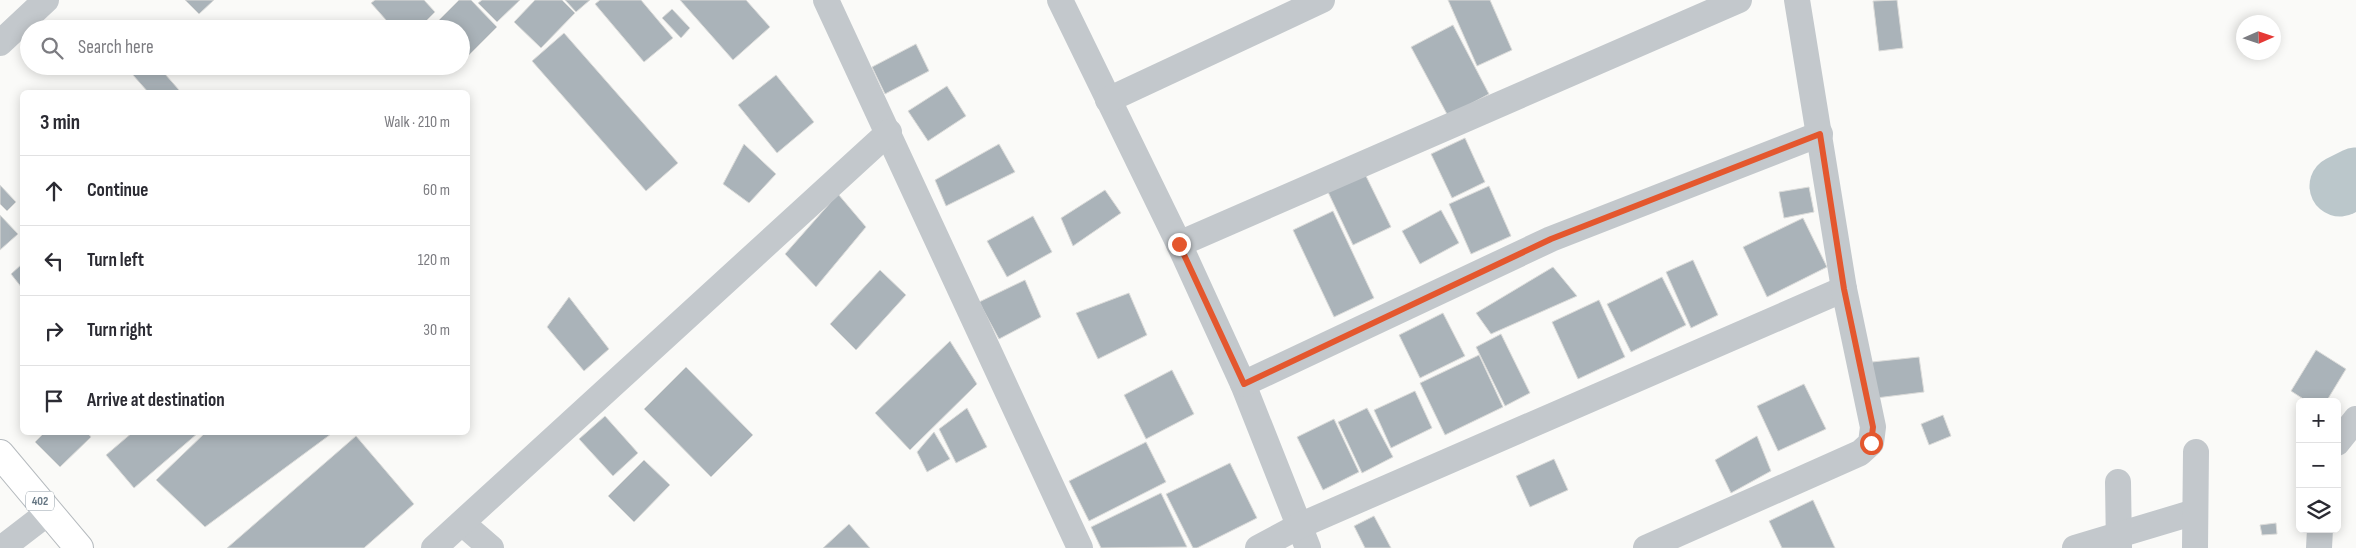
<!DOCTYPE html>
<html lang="en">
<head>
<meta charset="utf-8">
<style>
  body { margin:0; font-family:"Sofia Sans Condensed",sans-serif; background:#f2f2f3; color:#2b2b33 }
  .controls { position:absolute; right:15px; bottom:15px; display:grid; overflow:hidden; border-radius:8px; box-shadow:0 2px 12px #0003 }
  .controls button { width:45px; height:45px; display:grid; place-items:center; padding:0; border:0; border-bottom:1px solid #e1e1e2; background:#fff; color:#2b2b33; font:25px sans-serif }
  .compass { position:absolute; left:2236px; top:15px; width:45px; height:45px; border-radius:50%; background:#fff; box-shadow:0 2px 12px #0003; rotate:87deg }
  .stop { position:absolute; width:15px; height:15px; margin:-11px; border:4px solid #e4572e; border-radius:50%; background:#fff }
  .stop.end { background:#e4572e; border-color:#fff; box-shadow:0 1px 5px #0008 }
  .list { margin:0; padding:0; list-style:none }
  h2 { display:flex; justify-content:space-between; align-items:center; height:65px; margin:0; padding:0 20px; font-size:21px }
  h2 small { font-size:16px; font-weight:400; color:#7c7c81 }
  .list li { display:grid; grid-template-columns:32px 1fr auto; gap:15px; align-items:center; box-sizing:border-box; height:70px; padding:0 20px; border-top:1px solid #e1e1e2 }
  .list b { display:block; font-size:19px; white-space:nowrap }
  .list em { font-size:16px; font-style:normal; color:#7c7c81 }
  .icon { flex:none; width:28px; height:28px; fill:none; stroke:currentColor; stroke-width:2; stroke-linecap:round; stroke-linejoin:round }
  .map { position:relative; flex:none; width:2356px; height:548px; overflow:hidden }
  .search { position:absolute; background:#fff; box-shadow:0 2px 12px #0003; left:20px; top:20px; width:450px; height:55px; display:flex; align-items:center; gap:12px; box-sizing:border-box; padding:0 18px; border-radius:28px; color:#7c7c81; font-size:19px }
  .panel { position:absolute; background:#fff; box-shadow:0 2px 12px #0003; left:20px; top:90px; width:450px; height:345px; border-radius:8px }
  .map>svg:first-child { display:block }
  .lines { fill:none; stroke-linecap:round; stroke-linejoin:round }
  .river { stroke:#bbc7cb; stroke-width:61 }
  .building { fill:#aab3b9; stroke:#dcdcda }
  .primary-casing { stroke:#b5babe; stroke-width:30 }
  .street { stroke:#c3c8cc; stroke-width:26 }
  .primary { stroke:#fff; stroke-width:28 }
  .route { stroke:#e4572e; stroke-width:6 }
  .labels { text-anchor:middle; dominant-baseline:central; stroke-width:5; stroke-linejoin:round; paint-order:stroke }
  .shield { fill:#fff; stroke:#939fa8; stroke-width:1 }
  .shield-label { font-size:12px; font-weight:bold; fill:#657683 }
</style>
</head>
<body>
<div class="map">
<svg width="2356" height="548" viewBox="0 0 2356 548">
  <rect width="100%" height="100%" fill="#fafaf8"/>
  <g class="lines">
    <path class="river" d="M2340,186L2356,178"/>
  </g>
  <g class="building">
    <path d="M185,0H214L199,14Z"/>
    <path d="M375,0H424L435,12L418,29H394L371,3Z"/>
    <path d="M459,0H471L497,27L469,55L461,47V29H444L437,22Z"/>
    <path d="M482,0H520L497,22L478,3Z"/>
    <path d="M535,0H562L575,13L541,48L514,22Z"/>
    <path d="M565,0H590L576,12Z"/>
    <path d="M600,0H641L673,38L644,62L595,4Z"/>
    <path d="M680,0H746L770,27L733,60Z"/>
    <path d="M1448,0H1490L1512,50L1477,66Z"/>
    <path d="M1897,0L1903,48L1879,51L1873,1Z"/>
    <path d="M672,9L690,28L681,38L662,18Z"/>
    <path d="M1453,25L1489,94L1448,116L1411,47Z"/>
    <path d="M564,33L678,163L646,191L532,61Z"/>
    <path d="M916,44L929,71L885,94L872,67Z"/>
    <path d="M125,66H158L179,90L176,92H148Z"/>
    <path d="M776,75L814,122L777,153L738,105Z"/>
    <path d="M947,86L966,116L928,141L908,111Z"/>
    <path d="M1465,138L1485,182L1452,198L1431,154Z"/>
    <path d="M744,144L776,174L749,203L723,184Z"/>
    <path d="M999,144L1015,172L946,206L935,180Z"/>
    <path d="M1365,174L1391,227L1353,245L1328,192Z"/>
    <path d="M0,185L16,202L7,211L0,204Z"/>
    <path d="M1489,186L1511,236L1471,254L1449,204Z"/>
    <path d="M1809,187L1814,212L1784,218L1779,192Z"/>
    <path d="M1105,190L1121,213L1073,246L1061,218Z"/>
    <path d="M838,194L866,227L816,287L785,254Z"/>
    <path d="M1441,210L1459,243L1420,264L1402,231Z"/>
    <path d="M1333,211L1374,298L1334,317L1293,230Z"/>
    <path d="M0,215L18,234L0,250Z"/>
    <path d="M1033,216L1052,252L1007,277L987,241Z"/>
    <path d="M1803,218L1827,267L1767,297L1743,247Z"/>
    <path d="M1693,260L1718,315L1691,328L1666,272Z"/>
    <path d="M22,264V288L11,274Z"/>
    <path d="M1553,267L1577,296L1491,334L1476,313Z"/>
    <path d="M880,270L906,295L856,350L830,324Z"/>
    <path d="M1662,277L1686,325L1631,352L1607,304Z"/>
    <path d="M1025,280L1041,317L999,339L979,302Z"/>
    <path d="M1129,293L1147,335L1098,359L1076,313Z"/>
    <path d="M569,297L609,349L584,371L547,327Z"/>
    <path d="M1599,300L1625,357L1578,379L1552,322Z"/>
    <path d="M1443,313L1465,356L1420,378L1399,335Z"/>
    <path d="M1501,334L1530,393L1505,406L1476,347Z"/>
    <path d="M950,341L977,384L910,450L875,413Z"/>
    <path d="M2316,350L2346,369L2326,402H2308L2291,391Z"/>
    <path d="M1479,355L1503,407L1445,435L1420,383Z"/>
    <path d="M1919,357L1924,392L1876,398L1872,362Z"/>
    <path d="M686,367L753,435L711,477L644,409Z"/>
    <path d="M1172,370L1194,414L1146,439L1124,395Z"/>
    <path d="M1804,384L1826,429L1778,451L1757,406Z"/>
    <path d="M1415,391L1432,428L1391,448L1374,410Z"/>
    <path d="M967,408L987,447L956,463L939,429Z"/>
    <path d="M1367,408L1393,457L1362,473L1338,422Z"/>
    <path d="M1943,415L1951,436L1929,445L1921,424Z"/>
    <path d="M605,416L638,453L613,476L579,439Z"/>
    <path d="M1334,419L1359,472L1323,490L1297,437Z"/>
    <path d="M45,432H87L91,437L60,467L35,442Z"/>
    <path d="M133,432H197L198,433L134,488L106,455Z"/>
    <path d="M206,432H330L331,434L205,527L156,480Z"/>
    <path d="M934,432L950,459L927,472L917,452Z"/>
    <path d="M356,436L414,504L364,548H227Z"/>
    <path d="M1757,436L1771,471L1731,493L1715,460Z"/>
    <path d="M1146,442L1166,482L1089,521L1069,481Z"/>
    <path d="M1554,459L1568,490L1530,507L1516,476Z"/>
    <path d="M644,460L670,485L634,522L608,496Z"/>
    <path d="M1230,463L1257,518L1197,548H1193L1166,494Z"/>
    <path d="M1161,493L1187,547L1101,548L1091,527Z"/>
    <path d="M1813,500L1835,548H1782L1769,521Z"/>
    <path d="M1374,516L1391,548H1365L1354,526Z"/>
    <path d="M2276,523L2277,534L2262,535L2260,525Z"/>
    <path d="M849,524L870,548H823Z"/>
  </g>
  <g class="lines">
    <defs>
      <path id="primary" d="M0,454L79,548"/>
    </defs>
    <use href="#primary" class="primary-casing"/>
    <g class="street">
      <path d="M826,0L1080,548"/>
      <path d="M1060,0L1179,244L1243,384L1308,548"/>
      <path d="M0,43L46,0"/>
      <path d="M1108,100L1322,0"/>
      <path d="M1179,244L1739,0"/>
      <path d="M1243,384L1551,239L1820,134"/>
      <path d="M2337,443L2356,419"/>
      <path d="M2118,482L2119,548"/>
      <path d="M462,523L491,548"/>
      <path d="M2,548L49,512"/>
      <path d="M434,548L889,132"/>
      <path d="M1258,548L1299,526L1844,289"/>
      <path d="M1646,548L1860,453L1871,443L1873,427L1844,289L1797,0"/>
      <path d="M2075,548L2195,512"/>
      <path d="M2195,548L2196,452"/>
      <path d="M2319,548L2320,529"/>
    </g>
    <use href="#primary" class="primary"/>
  </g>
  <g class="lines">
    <path class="route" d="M1179,244L1244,384L1551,239L1820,134L1844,289L1873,427L1871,443"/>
  </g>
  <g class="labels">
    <rect class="shield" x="26" y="491.5" width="28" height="19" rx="4"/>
    <g class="shield-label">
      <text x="40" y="501">402</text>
    </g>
  </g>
</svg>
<div class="controls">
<button>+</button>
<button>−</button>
<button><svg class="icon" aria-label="layers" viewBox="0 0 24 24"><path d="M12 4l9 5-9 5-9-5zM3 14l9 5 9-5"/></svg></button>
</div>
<svg class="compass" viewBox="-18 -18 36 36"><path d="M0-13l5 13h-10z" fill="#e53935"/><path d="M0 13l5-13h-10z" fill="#7c7c81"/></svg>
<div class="stop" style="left:1871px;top:443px"></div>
<div class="stop end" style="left:1179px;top:244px"></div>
<div class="search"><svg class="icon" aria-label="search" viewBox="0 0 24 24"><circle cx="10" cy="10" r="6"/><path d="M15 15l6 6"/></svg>Search here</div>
<section class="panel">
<h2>3 min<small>Walk · 210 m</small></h2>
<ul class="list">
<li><svg class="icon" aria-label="ahead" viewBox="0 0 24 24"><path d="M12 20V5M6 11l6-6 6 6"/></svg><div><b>Continue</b></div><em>60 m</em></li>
<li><svg class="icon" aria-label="left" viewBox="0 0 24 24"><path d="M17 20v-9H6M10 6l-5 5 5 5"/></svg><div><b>Turn left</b></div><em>120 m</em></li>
<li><svg class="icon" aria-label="right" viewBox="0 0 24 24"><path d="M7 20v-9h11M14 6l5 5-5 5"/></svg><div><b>Turn right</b></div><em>30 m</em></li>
<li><svg class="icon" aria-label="arrive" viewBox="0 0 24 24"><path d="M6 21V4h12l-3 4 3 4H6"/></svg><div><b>Arrive at destination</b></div></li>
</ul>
</section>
</div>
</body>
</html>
